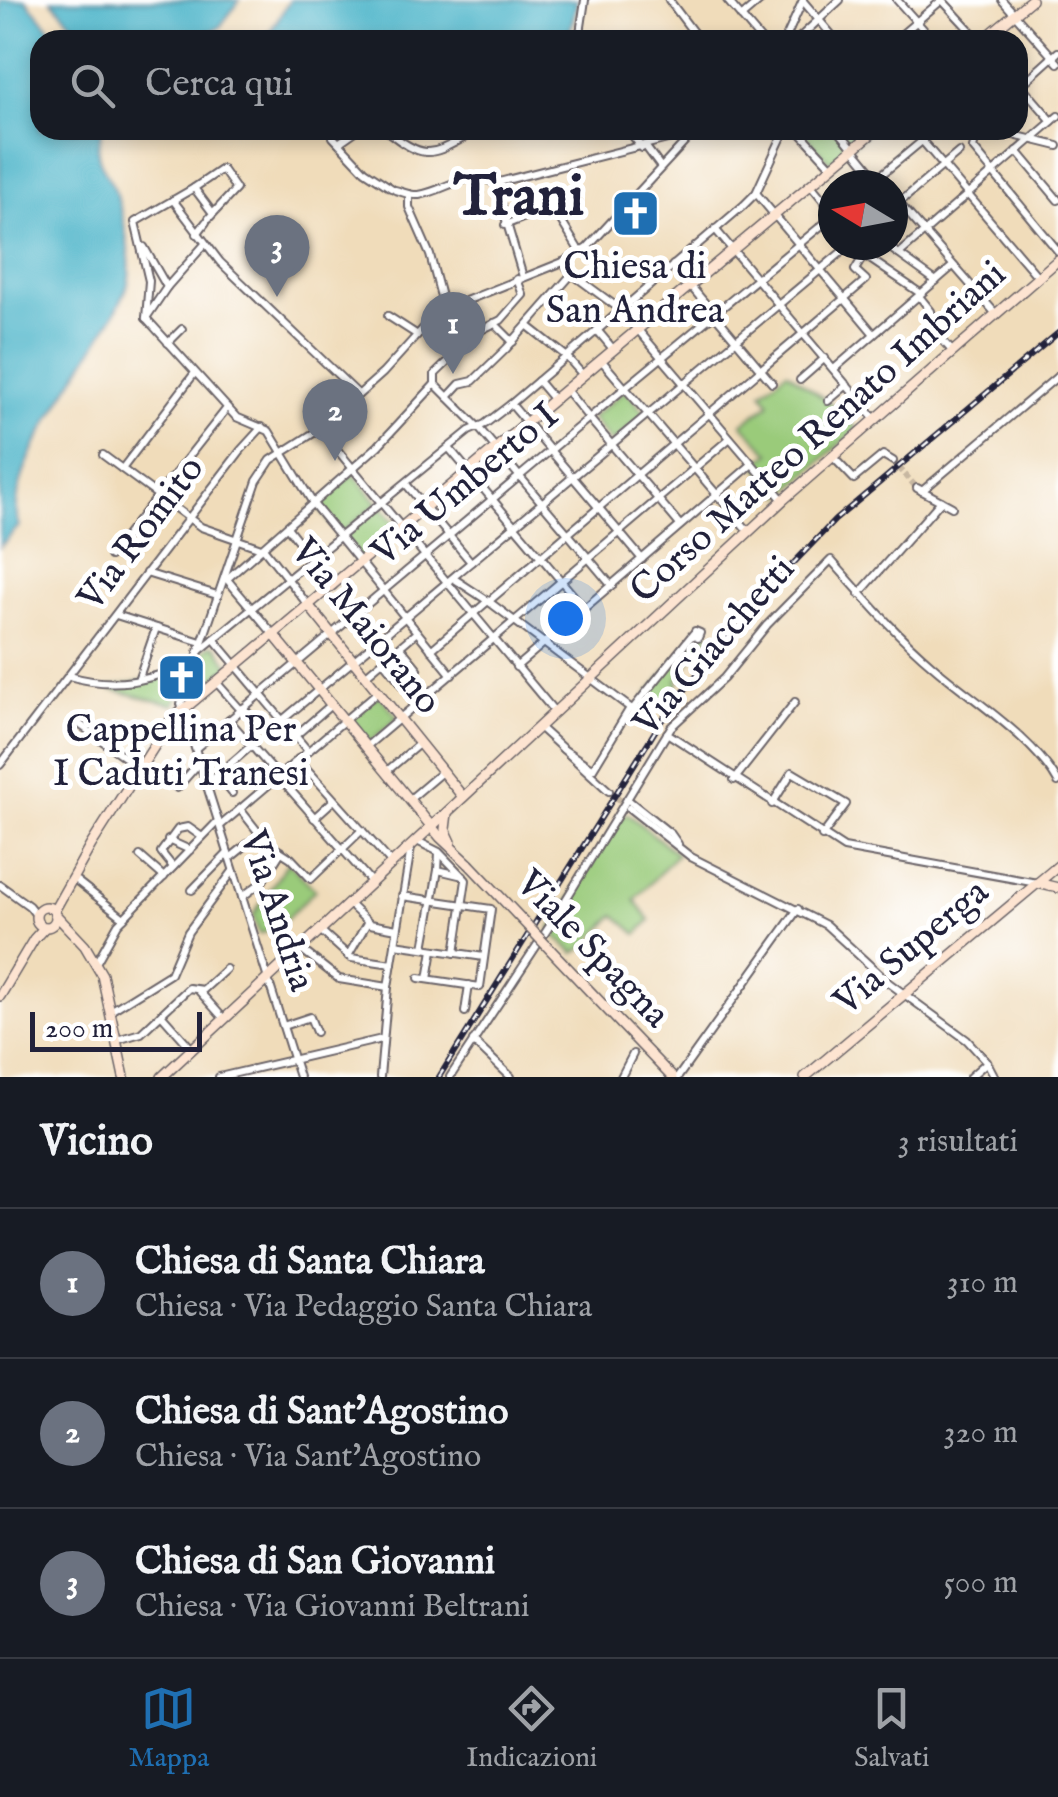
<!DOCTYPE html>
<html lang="it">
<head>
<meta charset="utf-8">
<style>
  body { margin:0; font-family:"IM FELL English",serif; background:#20242c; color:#f1f3f6 }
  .compass { position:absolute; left:818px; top:170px; width:90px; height:90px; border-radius:50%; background:#171b24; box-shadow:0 5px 15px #0003; rotate:280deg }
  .scale { position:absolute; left:30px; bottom:25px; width:172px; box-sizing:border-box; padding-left:10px; border:5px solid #22223b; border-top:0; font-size:28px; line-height:35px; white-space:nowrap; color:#22223b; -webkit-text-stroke:8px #fff; paint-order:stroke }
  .you { position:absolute; left:565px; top:618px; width:35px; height:35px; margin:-25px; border:8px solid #fff; border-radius:50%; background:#1a73e8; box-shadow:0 0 0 15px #1a73e833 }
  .badge { display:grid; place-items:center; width:65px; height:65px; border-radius:50%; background:#1f6fb2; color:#fff; font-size:32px; font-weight:700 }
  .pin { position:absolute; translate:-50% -82px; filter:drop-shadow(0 2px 5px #0008) }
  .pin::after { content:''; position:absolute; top:52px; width:35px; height:30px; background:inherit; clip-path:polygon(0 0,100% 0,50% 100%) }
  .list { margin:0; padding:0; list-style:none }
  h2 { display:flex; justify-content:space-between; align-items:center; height:130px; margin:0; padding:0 40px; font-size:42px }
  h2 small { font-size:32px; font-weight:400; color:#9ea1a6 }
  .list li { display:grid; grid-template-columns:65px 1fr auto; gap:30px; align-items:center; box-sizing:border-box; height:150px; padding:0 40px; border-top:2px solid #363941 }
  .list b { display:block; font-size:38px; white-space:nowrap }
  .list p { margin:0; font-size:32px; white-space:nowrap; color:#9ea1a6 }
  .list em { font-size:32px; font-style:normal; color:#9ea1a6 }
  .icon { flex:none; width:55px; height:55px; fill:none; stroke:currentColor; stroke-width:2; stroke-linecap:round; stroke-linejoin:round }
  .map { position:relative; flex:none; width:1058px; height:1077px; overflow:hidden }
  .search { position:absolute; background:#171b24; box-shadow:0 5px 15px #0003; left:30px; right:30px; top:30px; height:110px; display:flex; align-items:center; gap:25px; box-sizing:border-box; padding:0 35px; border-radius:30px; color:#9ea1a6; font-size:38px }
  .sheet { height:580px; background:#171b24 }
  nav { display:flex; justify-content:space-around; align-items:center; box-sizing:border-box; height:140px; border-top:2px solid #363941; background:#171b24; font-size:28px; color:#9ea1a6 }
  nav a { display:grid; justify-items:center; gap:5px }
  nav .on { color:#1f6fb2 }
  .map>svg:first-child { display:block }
  .green { fill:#9acb7a; stroke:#5e765a; stroke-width:2.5 }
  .water { fill:#4ab3c8; stroke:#366a82; stroke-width:2.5 }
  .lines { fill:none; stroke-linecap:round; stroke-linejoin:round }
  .street-tunnel { stroke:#c7b7a1; stroke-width:6; stroke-dasharray:6 3; stroke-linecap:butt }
  .street-casing { stroke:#6a6367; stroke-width:10 }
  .secondary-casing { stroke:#6a6367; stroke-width:12 }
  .street { stroke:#fff; stroke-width:6 }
  .secondary { stroke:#fde4d1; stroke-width:9 }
  .rail-casing { stroke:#22223b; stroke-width:6 }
  .rail { stroke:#fff; stroke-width:2.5; stroke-dasharray:8; stroke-linecap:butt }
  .secondary-bridge-casing { stroke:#6a6367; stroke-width:12; stroke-linecap:butt }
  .secondary-bridge { stroke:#fde4d1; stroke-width:9 }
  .labels { text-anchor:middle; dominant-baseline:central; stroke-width:10; stroke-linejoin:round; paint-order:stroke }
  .poi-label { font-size:38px; fill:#22223b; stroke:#fff }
  .street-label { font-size:38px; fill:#22223b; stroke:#fff }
  .town-label { font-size:58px; font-weight:bold; fill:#22223b; stroke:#fff }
</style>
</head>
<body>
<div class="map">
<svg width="1058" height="1077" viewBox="0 0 1058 1077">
  <rect width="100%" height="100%" fill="#fff"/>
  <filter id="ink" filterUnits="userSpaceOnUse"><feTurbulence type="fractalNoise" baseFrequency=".01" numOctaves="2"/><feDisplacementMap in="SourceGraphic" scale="20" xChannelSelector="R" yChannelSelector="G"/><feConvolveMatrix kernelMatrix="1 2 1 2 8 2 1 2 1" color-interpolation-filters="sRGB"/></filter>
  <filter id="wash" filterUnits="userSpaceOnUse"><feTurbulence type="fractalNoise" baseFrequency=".0048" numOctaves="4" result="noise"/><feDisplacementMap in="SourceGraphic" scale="40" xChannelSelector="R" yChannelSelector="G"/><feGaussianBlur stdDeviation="2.25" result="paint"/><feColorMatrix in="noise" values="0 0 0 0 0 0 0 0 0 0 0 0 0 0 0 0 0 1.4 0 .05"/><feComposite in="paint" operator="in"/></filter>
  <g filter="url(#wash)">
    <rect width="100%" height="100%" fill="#f0dcba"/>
    <g class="green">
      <path d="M801,130H871L830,163Z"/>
      <path d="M787,371L843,413L857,429L782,496L755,464L770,453L742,424L770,403L762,392Z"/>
      <path d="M625,390L646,414L612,443L591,418Z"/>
      <path d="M353,473L378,503L339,535L317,506Z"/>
      <path d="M381,506L399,528L361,561L341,538Z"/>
      <path d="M701,627L710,634L677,680L679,682L663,710L645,697L692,639L702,638Z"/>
      <path d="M211,645L216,646L230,666L186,703L198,655Z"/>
      <path d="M174,674H179L178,678L182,680L174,705L105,688Z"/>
      <path d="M379,694L398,718L367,744L347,720Z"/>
      <path d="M628,814L677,854L635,900L650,920L637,934L615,915L584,948L574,953L551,932V928L621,817Z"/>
      <path d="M288,862L315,890L278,928L259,934L253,915Z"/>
    </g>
    <g class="water">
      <path d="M0,0H26L60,40H40V130H102C101,136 97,146 98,153C99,164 109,178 114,188C122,209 135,266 127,287C104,349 0,463 19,526L0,547Z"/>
      <path d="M51,0H240L219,28L185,40H88Z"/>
      <path d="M290,0H577V2L568,40H275L268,35Z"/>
    </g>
  </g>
  <g filter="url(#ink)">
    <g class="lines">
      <g class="street-tunnel">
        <path d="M893,461L917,488"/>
        <path d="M609,791L627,806"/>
      </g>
      <defs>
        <g id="street">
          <path d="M669,0L699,40"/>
          <path d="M727,0L761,40"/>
          <path d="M897,0L933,40"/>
          <path d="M1002,0L1058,63"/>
          <path d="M803,1L836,40"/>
          <path d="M741,17L761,0"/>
          <path d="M579,40L585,0"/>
          <path d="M686,40L694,33"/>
          <path d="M785,40L803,0"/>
          <path d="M797,40L840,0"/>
          <path d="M895,40L942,0L979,40"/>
          <path d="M1021,85L1052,121"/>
          <path d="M1018,88L1058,52"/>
          <path d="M386,130C429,165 433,153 479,130"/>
          <path d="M628,130L642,148"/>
          <path d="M798,130L832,167"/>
          <path d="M838,130L883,185"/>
          <path d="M913,130L1038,277"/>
          <path d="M978,130L973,148L1058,251"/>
          <path d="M993,130L1058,146"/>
          <path d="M333,137L365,171L391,188"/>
          <path d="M340,142L357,130"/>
          <path d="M646,147L660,166"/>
          <path d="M1017,151L1058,200"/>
          <path d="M495,183L523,277"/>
          <path d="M811,185L833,212"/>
          <path d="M869,185L922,141"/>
          <path d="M395,190C403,192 411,196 419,195C446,191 467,168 495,183L691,133"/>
          <path d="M756,193L874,334"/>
          <path d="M409,194V207L430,255L444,308"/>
          <path d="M893,196L996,314"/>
          <path d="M173,200L220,262L358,394"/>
          <path d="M893,208L959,152"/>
          <path d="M209,218L236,189L222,169L194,188L212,212"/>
          <path d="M505,225L552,206L580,252"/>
          <path d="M715,229L875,419"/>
          <path d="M197,234L206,222"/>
          <path d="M859,245L864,255L920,293"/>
          <path d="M886,245L936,281"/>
          <path d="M144,247L167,287L146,318"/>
          <path d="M899,254L1058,116"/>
          <path d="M563,262L572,274L621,310L783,500"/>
          <path d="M673,265L772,383"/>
          <path d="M167,287L205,244"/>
          <path d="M919,296L931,311L934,331L953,352"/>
          <path d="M388,316L416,334"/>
          <path d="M146,318L236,417L269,431L314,505L452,675"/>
          <path d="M146,318L149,281L135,222L194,188"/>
          <path d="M494,323L513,342"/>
          <path d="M528,326L566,356L583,375"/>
          <path d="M597,330L613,349"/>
          <path d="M168,343L182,329"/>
          <path d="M602,361L625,388L833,216"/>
          <path d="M834,369L953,266"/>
          <path d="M800,380L825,358"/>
          <path d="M538,381L554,400"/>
          <path d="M435,384L478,427L612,586"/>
          <path d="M448,397L460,384L473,381L506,349L572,274"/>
          <path d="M828,401L847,385"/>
          <path d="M511,404L642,559"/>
          <path d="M320,429L554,711"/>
          <path d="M449,448L584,608"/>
          <path d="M103,455L201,527L264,549L308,605"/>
          <path d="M832,456L854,479L883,455L893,461"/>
          <path d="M122,469L194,374"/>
          <path d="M406,484L471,562"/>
          <path d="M917,488L952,507"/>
          <path d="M922,491L1058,376"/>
          <path d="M288,528L333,586"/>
          <path d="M749,532L648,414L850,245"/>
          <path d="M110,556L227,408"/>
          <path d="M146,573L217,595"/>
          <path d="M225,577L274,635"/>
          <path d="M228,578L378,446L435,384V374L481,330L501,320L523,295L517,279"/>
          <path d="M453,578L488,601L645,719"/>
          <path d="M859,594L941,501"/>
          <path d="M489,601L866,280L855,270L864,255"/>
          <path d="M116,615L201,642"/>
          <path d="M695,631L700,633L698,638L694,636Z"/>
          <path d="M214,639L308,751"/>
          <path d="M400,647L418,669L402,684"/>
          <path d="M431,650L488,601"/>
          <path d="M198,652L469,431L485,424L511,404L744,205L756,193L785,130"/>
          <path d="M383,661L418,703"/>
          <path d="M516,667L751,465"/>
          <path d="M366,675L417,632"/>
          <path d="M69,676C117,690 147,680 193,664"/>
          <path d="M138,680L156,628"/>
          <path d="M217,683L241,710"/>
          <path d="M243,708L267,733C393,626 521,521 648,414L625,388L589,418C619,454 650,489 680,525"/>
          <path d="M632,710L693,634"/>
          <path d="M229,720L372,883"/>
          <path d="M75,721L140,768"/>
          <path d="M539,727L609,791"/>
          <path d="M667,733L844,848L1037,883"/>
          <path d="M295,736L332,704"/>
          <path d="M367,746L729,439"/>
          <path d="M196,748L589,418L567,391"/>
          <path d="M563,749L593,769L630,708"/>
          <path d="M298,759L392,864"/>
          <path d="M0,765L241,450L262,427"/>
          <path d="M387,771L420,743"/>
          <path d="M218,775L232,793"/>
          <path d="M734,780L795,702"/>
          <path d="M207,784L251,746"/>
          <path d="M177,788L199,763"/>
          <path d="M410,799L443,771"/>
          <path d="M627,799L671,834L678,844"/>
          <path d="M772,804L792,772L846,804L822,836"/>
          <path d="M629,808L691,857L826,925L889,983L967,1040L987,1062L995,1077"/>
          <path d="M240,809L266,842L291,858L311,879L362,830"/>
          <path d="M314,818L334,800"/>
          <path d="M220,826L379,691"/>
          <path d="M168,840L190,850"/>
          <path d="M417,841L439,852L466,880L455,953"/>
          <path d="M439,853L438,870L463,876"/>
          <path d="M140,856L164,877"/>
          <path d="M230,858L260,834"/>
          <path d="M173,867L161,852L178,829L188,827L202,837"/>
          <path d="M73,878L124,918"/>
          <path d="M0,885L29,906L36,915"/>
          <path d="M192,890L228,853"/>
          <path d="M402,896L491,909L480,987L419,978"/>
          <path d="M242,897L262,882L281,852"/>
          <path d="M349,904L370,924L397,929"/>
          <path d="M321,931L351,958L392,964"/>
          <path d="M395,944L484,957"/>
          <path d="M424,948L438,870"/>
          <path d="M301,949L339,979L388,987"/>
          <path d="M348,956L367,923"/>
          <path d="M96,963L118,924L218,821"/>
          <path d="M428,979L433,950"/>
          <path d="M199,991L224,1019"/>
          <path d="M112,1010L170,974L188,932L233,871"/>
          <path d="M465,1012L469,985"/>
          <path d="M161,1014L192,1049"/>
          <path d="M283,1026L310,1017L316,1032"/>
          <path d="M117,1040L141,1033L189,988L203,990L226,969"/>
          <path d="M473,1041L511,1077"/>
          <path d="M219,1077L382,1039"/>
          <path d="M299,1077L181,704L257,481L271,460L320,429L383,373L438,312L563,262L587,248L696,130"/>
          <path d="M380,1077L388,987L411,848"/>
          <path d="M450,1077L551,924L671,727L724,678L767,625L831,560C864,597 895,634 933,666C972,700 1033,737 1058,782"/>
          <path d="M621,1077L633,1054"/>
          <path d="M678,1077L798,909"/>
          <path d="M970,1077L987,1062"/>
        </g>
        <g id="secondary">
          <path d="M983,40L1031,0"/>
          <path d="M309,606L463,797"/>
          <path d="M274,635L440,837L469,864"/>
          <path d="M447,813L445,829L451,842"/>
          <path d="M1037,883L1058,888"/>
          <circle cx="46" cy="917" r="10"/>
          <path d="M54,911L91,845L171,720L876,130"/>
          <path d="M55,914L85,946L102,975L124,1077"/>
          <path d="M0,996L34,939L45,927"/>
          <path d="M621,1024L672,1077"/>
          <path d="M162,1077L783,500L1058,260"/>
          <path d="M805,1077L1058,866"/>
        </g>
      </defs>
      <use href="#street" class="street-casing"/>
      <use href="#secondary" class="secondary-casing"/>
      <use href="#street" class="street"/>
      <use href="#secondary" class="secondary"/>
      <defs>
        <path id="rail" d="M439,1077L662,720L737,622L835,520L1058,333"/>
      </defs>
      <use href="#rail" class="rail-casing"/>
      <use href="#rail" class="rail"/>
      <defs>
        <path id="secondary-bridge" d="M469,864L621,1024"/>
      </defs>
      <use href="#secondary-bridge" class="secondary-bridge-casing"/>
      <use href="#secondary-bridge" class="secondary-bridge"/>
    </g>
  </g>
  <defs>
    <symbol id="church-square" viewBox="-11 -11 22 22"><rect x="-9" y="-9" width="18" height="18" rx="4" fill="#1f6fb2" stroke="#fff"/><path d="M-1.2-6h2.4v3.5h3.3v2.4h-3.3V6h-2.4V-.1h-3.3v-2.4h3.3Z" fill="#fff"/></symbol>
  </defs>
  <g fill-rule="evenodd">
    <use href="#church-square" x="608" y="186" width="55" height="55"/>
    <use href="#church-square" x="154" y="650" width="55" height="55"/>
  </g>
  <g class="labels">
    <g class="poi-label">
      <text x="635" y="268">Chiesa di<tspan x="635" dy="44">San Andrea</tspan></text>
      <text x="181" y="731">Cappellina Per<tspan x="181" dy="44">I Caduti Tranesi</tspan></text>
    </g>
    <g class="street-label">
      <text transform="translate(819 433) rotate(-42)">Corso Matteo Renato Imbriani</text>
      <text transform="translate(466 485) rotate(-40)">Via Umberto I</text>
      <text transform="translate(142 534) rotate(-53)">Via Romito</text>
      <text transform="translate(365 627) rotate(51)">Via Maiorano</text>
      <text transform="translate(715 647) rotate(-49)">Via Giacchetti</text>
      <text transform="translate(276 911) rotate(72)">Via Andria</text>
      <text transform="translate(912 948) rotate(-40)">Via Superga</text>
      <text transform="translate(592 950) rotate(46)">Viale Spagna</text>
    </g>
    <g class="town-label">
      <text x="519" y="198">Trani</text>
    </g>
  </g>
</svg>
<svg class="compass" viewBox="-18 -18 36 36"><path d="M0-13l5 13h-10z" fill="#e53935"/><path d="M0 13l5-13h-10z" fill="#9ea1a6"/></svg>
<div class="scale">200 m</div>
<div class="you"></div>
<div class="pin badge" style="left:453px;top:374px;background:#6b7280">1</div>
<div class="pin badge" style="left:335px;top:461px;background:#6b7280">2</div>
<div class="pin badge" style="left:277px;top:297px;background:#6b7280">3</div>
<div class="search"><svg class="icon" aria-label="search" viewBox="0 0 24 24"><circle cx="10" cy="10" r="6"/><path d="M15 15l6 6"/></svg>Cerca qui</div>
</div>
<section class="sheet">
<h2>Vicino<small>3 risultati</small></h2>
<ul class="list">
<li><span class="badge" style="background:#6b7280">1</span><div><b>Chiesa di Santa Chiara</b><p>Chiesa · Via Pedaggio Santa Chiara</p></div><em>310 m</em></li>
<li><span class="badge" style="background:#6b7280">2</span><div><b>Chiesa di Sant'Agostino</b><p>Chiesa · Via Sant'Agostino</p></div><em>320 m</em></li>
<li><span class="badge" style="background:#6b7280">3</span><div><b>Chiesa di San Giovanni</b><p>Chiesa · Via Giovanni Beltrani</p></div><em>500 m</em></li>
</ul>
</section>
<nav>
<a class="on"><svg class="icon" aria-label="map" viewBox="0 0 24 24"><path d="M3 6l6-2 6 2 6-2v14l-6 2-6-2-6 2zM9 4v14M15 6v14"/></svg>Mappa</a>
<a><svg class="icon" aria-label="directions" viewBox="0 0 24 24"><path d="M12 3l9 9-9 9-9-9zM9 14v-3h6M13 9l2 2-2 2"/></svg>Indicazioni</a>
<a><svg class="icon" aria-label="saved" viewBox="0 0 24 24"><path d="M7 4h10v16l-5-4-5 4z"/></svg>Salvati</a>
</nav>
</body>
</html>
